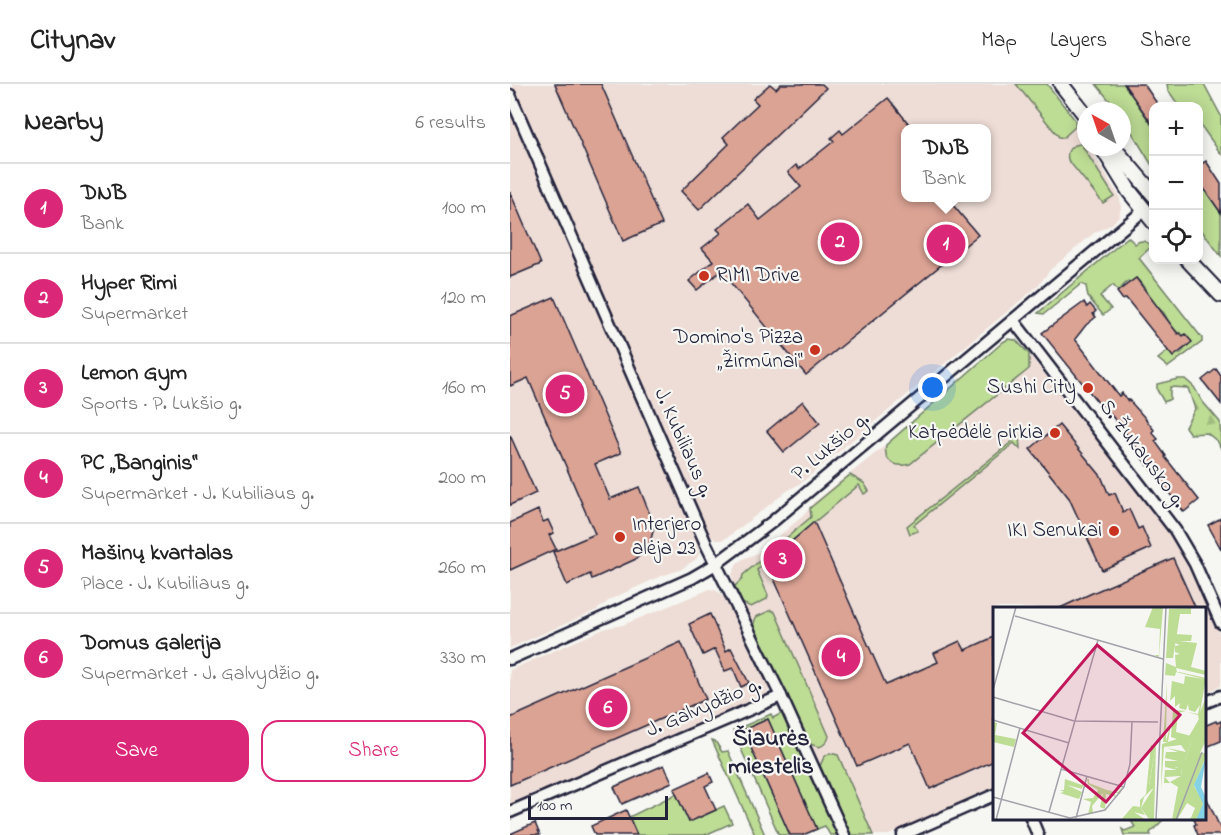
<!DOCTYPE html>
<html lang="en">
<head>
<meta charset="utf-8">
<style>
  body { margin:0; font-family:"Indie Flower",sans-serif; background:#f6f6f6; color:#222 }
  .controls { position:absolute; right:18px; top:18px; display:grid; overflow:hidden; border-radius:12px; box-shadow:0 3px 15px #0003 }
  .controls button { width:54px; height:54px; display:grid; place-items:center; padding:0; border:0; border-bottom:2px solid #e0e0e0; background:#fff; color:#222; font:30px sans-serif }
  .compass { position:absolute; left:567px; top:18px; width:54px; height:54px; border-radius:50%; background:#fff; box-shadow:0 3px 15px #0003; rotate:320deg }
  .scale { position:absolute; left:18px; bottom:15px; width:140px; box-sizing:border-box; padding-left:6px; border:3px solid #22223b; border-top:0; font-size:16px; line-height:21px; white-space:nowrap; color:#22223b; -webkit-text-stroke:4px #f6f6f2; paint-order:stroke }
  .you { position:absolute; left:423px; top:304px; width:21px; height:21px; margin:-15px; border:4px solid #fff; border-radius:50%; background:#1a73e8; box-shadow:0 0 0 9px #1a73e833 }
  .badge { display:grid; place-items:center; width:39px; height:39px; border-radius:50%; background:#db2777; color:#fff; font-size:20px; font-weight:700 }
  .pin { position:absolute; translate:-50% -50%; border:3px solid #fff; box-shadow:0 2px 6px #0006 }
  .popup { position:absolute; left:391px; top:40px; width:90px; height:78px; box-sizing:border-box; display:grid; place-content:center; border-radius:12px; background:#fff; filter:drop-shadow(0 2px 4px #0005); font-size:20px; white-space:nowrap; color:#767676 }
  .popup b { font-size:22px; color:#222 }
  .popup::after { content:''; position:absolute; left:50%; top:100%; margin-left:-12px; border:12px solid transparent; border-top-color:#fff }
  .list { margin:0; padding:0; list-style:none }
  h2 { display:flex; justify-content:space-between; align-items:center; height:78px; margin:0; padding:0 24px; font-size:26px }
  h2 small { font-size:20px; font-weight:400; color:#767676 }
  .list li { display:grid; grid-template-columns:39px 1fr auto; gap:18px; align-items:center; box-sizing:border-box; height:90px; padding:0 24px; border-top:2px solid #e0e0e0 }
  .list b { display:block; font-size:22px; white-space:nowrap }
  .list p { margin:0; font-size:20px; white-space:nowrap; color:#767676 }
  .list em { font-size:20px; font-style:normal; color:#767676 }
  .actions { display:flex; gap:12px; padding:18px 24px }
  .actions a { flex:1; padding:14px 0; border:2px solid #db2777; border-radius:18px; text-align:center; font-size:21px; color:#db2777 }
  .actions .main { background:#db2777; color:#fff }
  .icon { flex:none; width:33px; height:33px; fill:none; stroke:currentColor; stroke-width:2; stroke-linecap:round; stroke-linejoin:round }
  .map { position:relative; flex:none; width:711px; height:751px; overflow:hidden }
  header { display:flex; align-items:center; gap:36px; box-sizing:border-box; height:84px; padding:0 30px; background:#fff; border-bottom:2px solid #e0e0e0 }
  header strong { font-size:28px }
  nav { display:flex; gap:33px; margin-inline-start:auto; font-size:21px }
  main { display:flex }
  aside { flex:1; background:#fff }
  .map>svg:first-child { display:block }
  .built { fill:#eeddd6; fill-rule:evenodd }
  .grass { fill:#bddc94; stroke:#707f68; stroke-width:1.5 }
  .forest { fill:url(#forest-firs); stroke:#707f68; stroke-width:1.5 }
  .building { fill:#dba394; stroke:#22223b; stroke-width:1.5 }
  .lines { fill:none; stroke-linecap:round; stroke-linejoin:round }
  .minor-casing { stroke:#22223b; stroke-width:15 }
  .major-casing { stroke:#22223b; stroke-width:18 }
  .minor { stroke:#f6f6f2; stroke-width:10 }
  .major { stroke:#f6f6f2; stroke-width:14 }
  .poi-dot { fill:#c8321e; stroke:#f6f6f2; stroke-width:2 }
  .labels { text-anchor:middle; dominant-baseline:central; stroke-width:4.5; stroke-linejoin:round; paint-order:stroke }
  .poi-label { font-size:21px; fill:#22223b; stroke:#f6f6f2; text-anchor:end }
  .street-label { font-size:21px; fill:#22223b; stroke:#f6f6f2 }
  .quarter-label { font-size:24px; font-weight:bold; fill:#22223b; stroke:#f6f6f2 }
  .inset-road { fill:none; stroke:#a1a1a9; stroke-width:1.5 }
  .view { fill:#c2185b; fill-opacity:0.15; stroke:#c2185b; stroke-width:3 }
  .inset-edge { fill:none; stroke:#22223b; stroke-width:3 }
</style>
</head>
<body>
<header>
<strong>Citynav</strong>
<nav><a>Map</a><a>Layers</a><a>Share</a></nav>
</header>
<main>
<aside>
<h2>Nearby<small>6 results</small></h2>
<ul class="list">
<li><span class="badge">1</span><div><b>DNB</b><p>Bank</p></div><em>100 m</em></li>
<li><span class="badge">2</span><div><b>Hyper Rimi</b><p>Supermarket</p></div><em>120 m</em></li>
<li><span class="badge">3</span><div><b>Lemon Gym</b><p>Sports · P. Lukšio g.</p></div><em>160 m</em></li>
<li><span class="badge">4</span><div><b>PC „Banginis“</b><p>Supermarket · J. Kubiliaus g.</p></div><em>200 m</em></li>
<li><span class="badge">5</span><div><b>Mašinų kvartalas</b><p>Place · J. Kubiliaus g.</p></div><em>260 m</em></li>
<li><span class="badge">6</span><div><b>Domus Galerija</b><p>Supermarket · J. Galvydžio g.</p></div><em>330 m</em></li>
</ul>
<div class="actions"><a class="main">Save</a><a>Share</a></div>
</aside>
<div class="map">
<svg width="711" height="751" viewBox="0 0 711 751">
  <defs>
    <pattern id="forest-firs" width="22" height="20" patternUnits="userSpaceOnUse" patternTransform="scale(1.5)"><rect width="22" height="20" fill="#bddc94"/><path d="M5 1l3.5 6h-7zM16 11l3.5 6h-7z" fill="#a2bc80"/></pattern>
  </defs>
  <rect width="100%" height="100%" fill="#f6f6f2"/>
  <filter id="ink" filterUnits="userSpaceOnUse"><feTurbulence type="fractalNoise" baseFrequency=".0167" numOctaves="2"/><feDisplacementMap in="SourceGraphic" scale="12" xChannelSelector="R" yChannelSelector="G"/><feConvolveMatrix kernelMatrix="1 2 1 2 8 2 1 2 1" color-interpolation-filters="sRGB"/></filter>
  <g filter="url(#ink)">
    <g class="built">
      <path d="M2,0H537L565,36L576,58V63H579L610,114L611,124L609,132L602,140L584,149L540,186L528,202L291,399L277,407L218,453L212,456H206L198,450ZM396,45H476V114H396Z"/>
      <path d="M0,26L189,463V471L186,475L170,486L151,492L101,515L87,526L0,564Z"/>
      <path d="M498,255L506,256L519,270L655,443L671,467L682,486L711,553V602L695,609L694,524H484V704L379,751H341L300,660L224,503L222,490L227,480L233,475L250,468L294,431L303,419L376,361L493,258Z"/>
      <path d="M200,505L207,507L214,513L259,602V606L256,611L203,637L0,724V586L96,544L113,541Z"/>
    </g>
    <g class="grass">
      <path d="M506,0H537L565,36V43L553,54L549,53Z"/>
      <path d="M586,0H614L643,43V83L612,32V27H608Z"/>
      <path d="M657,0H694L711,32V70L689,39L688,22H669L658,6Z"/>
      <path d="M571,60L604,112L593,119L558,76C556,66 561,61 571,60Z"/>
      <path d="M688,96L711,129V172L689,143Z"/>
      <path d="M618,153L625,160C631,155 636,157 642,162L629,174L692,254V258L658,283L648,275L658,267L670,270L681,258L675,250L673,252L662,244L654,229L643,219L635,205L636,204L626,194L619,199L618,197L608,207L603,201L590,212L601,225L593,231L578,213L576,202L571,200L534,230L528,229Z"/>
      <path d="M498,255L506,256L519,270V285L400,380C386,384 373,378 376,361L493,258Z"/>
      <path d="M509,352L510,365L504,359L404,441L408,447L400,450L397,442Z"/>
      <path d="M340,391L354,399L359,407L354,410L349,401L247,486L258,511L257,515L241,523L232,519L224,503L232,495L233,491L301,433L300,424Z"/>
      <path d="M261,526L265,528L319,652C318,658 315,661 309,663L300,660L243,542L246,533Z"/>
      <path d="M272,629L327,751H320L315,742L307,745L258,635L233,646L280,751H269L223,647L261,630L263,634Z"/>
      <path d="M202,656L205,657L212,668L218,667L255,751H245Z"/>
      <path d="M320,669L328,671L363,751H341L310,682L314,673Z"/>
      <path d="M166,710L179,738L214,722L222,739L195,751H127L119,733Z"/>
      <path d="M620,735H654L640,749L641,751H614L612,745L615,747L625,743Z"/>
    </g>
    <path class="forest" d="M668,295H675L684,303L692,317L710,338L711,365L708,358L697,349L680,350L675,343L685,325L678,304L660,303V315L654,318L647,306V300Z"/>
    <g class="building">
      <path d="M45,0H91L152,140L113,157Z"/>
      <path d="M260,0L266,5L271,0H312L316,4L189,126L171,107L219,60L213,53L248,20L243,15Z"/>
      <path d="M614,0H634L644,15L649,22H644V43Z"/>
      <path d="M378,14L403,45H396V114H437L468,151L296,291L211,187L187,206L179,197L203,177L192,164L211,149L207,145L238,120L250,136L291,103L278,88L286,81L289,85L324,57L321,54L330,46L333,50Z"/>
      <path d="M696,77L711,100V129L688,96V82Z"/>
      <path d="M0,108L31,180L0,193Z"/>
      <path d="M626,194L668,250L670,249L673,252L675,250L682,258L663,273L616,214L613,216L607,208Z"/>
      <path d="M44,213L111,369L85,380L100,415L129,403L143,438L144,444L139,462L126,475L82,495L80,490L57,501L43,468L85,450L18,294L0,302V232Z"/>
      <path d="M574,218L577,223L580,220L586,227L583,230L586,233L576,241L565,255L609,312L612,309L618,317L619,316L635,334L644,346L642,348L648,355L645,357L656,372L655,373L689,416L674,428L631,373L633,372L615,348L592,320L590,321L532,249Z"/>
      <path d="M706,285L711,292V320L692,296Z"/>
      <path d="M293,317L310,339L274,368L257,347Z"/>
      <path d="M549,341L591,392L599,411L605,409L613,428L619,425L628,445L632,443L641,464L592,486L559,414L520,365Z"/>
      <path d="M0,351L26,409L0,421Z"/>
      <path d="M28,426L33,438L38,436L44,449L39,451L46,465L0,486V439Z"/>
      <path d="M711,434V465L698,441Z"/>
      <path d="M304,438L376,601L428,578L424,569L450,557L455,566L484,553V677L420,705L400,659L347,682L257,479Z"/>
      <path d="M663,474L686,525H548L580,510Z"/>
      <path d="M200,530L216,567L221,564L239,599L231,603L223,584L215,587L205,565L193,571L179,540Z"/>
      <path d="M171,558L196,615L0,701V634Z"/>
      <path d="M258,635L307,745L293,751H280L233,646Z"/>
      <path d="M706,637L707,639L711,637V657L694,664V642Z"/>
      <path d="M154,681L162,698L112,720L104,703Z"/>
      <path d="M199,689L203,698L195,702L206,726L179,738L164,705Z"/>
      <path d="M694,708L711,746V751H688L684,741L686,740L684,735H694Z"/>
      <path d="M116,726L127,751H85L81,742Z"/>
      <path d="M25,739L30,751H0V750Z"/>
    </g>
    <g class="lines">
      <defs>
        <g id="minor">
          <path d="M0,11L196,460L271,612L334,751"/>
          <path d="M503,236L665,446L685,480L711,539"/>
          <path d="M0,575L182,494L206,480L262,438L633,127"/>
          <path d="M694,619L711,612"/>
          <path d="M0,728L271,612"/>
          <path d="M521,734L528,751"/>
          <path d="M393,751L484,711"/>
        </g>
        <g id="major">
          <path d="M551,0L576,32"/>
          <path d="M592,63L619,107L644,138"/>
          <path d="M603,63L644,111"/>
          <path d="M678,176L711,211"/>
        </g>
      </defs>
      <use href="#minor" class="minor-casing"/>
      <use href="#major" class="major-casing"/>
      <use href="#minor" class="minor"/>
      <use href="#major" class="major"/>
    </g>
  </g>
  <g class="poi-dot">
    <circle cx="194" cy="192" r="6"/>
    <circle cx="305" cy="266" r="6"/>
    <circle cx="578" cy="304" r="6"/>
    <circle cx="545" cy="349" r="6"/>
    <circle cx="604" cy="447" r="6"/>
    <circle cx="110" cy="453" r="6"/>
  </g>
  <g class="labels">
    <g class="poi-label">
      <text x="206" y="192" text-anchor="start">RIMI Drive</text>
      <text x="293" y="254">Domino's Pizza<tspan x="293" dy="24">„Žirmūnai“</tspan></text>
      <text x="566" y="304">Sushi City</text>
      <text x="533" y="349">Katpėdėlė pirkia</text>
      <text x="122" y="441" text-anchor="start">Interjero<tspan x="122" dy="24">alėja 23</tspan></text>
      <text x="592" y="447">IKI Senukai</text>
    </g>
    <g class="street-label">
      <text transform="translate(173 359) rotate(66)">J. Kubiliaus g.</text>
      <text transform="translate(321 363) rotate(-40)">P. Lukšio g.</text>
      <text transform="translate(632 370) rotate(53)">S. Žukausko g.</text>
      <text transform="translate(194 624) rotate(-23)">J. Galvydžio g.</text>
    </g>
    <g class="quarter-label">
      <text x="261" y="655">Šiaurės<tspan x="261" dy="28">miestelis</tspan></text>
    </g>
  </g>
  <g transform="translate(483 523)">
    <rect width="213" height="213" fill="#f6f6f2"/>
    <path d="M160,0H170L166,50L161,48H166L167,22L152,20ZM198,1V7H187L180,51H173L176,2ZM182,27L199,28L198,34H186L204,36L198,60L213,64V68L183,61L184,65H186L213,71L207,105L213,90V100L206,119L201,127L196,131L198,136L192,153L182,161H189L188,169L172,170L177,176H171L172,163H184L172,160V154H185L172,151L173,145H185L174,141L193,145L188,138L171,140L168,183L169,137L184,132L178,130L180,103L193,104L185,106L183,125L198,129L206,113L205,108L194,105L205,107L207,98L202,105L196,103L195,97L193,103L186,101L187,96L182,100V89L177,94L179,74L191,77L192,69L211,72L183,65L182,69L172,68L173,56L183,60L182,48L187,47L182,45V39L187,38L182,36ZM174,74L173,134L178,116L175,135H170ZM0,115L4,116L2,128L23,132L21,140L0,135ZM163,138L161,212H156L148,201L160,182L156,179ZM72,172L89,178L91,175L89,182L74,178L89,185L86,192L67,186L71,185L67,183H71ZM94,172H96V176L114,183L125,185L129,180L127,187L118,184L124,190L113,187L112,202L107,200L110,186L99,199L100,205L108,204L84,210L95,207L98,195L90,192L100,191L105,183L95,177Z" fill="#bddc94"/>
    <path d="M213,100V133L207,146H213V150L201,179L210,195L209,203L203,213H197L202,201L194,196L184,213H179L185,180L177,175L188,169L189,162L182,160L192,153L198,136L195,131ZM158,138H163L156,178L160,181L151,190L148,201L152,208L141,205L153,213H128L140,199L147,200V193L153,187Z" fill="#bddc94"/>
    <path d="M213,151L208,180L213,191V213H203L210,197L201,178Z" fill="#85d1e5"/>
    <path class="inset-road" d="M22,9L170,52M0,83L23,0M0,90L81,114L165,115M0,113L76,136M68,162L131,180M0,190L77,211L112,203L131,180L137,157L139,115M56,205L105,33M83,211L94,169M3,213L27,121M163,213L173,0M183,213L209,145"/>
    <path class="view" d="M104,38L187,108L113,195L30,126Z"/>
    <rect width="213" height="213" class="inset-edge"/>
  </g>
</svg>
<div class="controls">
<button>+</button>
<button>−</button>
<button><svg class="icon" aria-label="locate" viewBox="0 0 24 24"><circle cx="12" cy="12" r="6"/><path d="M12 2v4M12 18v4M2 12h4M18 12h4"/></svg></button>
</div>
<svg class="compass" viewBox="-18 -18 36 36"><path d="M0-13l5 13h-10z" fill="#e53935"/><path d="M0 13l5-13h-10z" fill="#767676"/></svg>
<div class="scale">100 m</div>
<div class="you"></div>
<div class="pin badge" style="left:436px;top:160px">1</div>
<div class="popup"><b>DNB</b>Bank</div>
<div class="pin badge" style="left:330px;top:158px">2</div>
<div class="pin badge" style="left:273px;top:475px">3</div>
<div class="pin badge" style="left:331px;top:573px">4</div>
<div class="pin badge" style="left:55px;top:310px">5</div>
<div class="pin badge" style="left:98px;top:624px">6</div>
</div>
</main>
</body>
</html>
